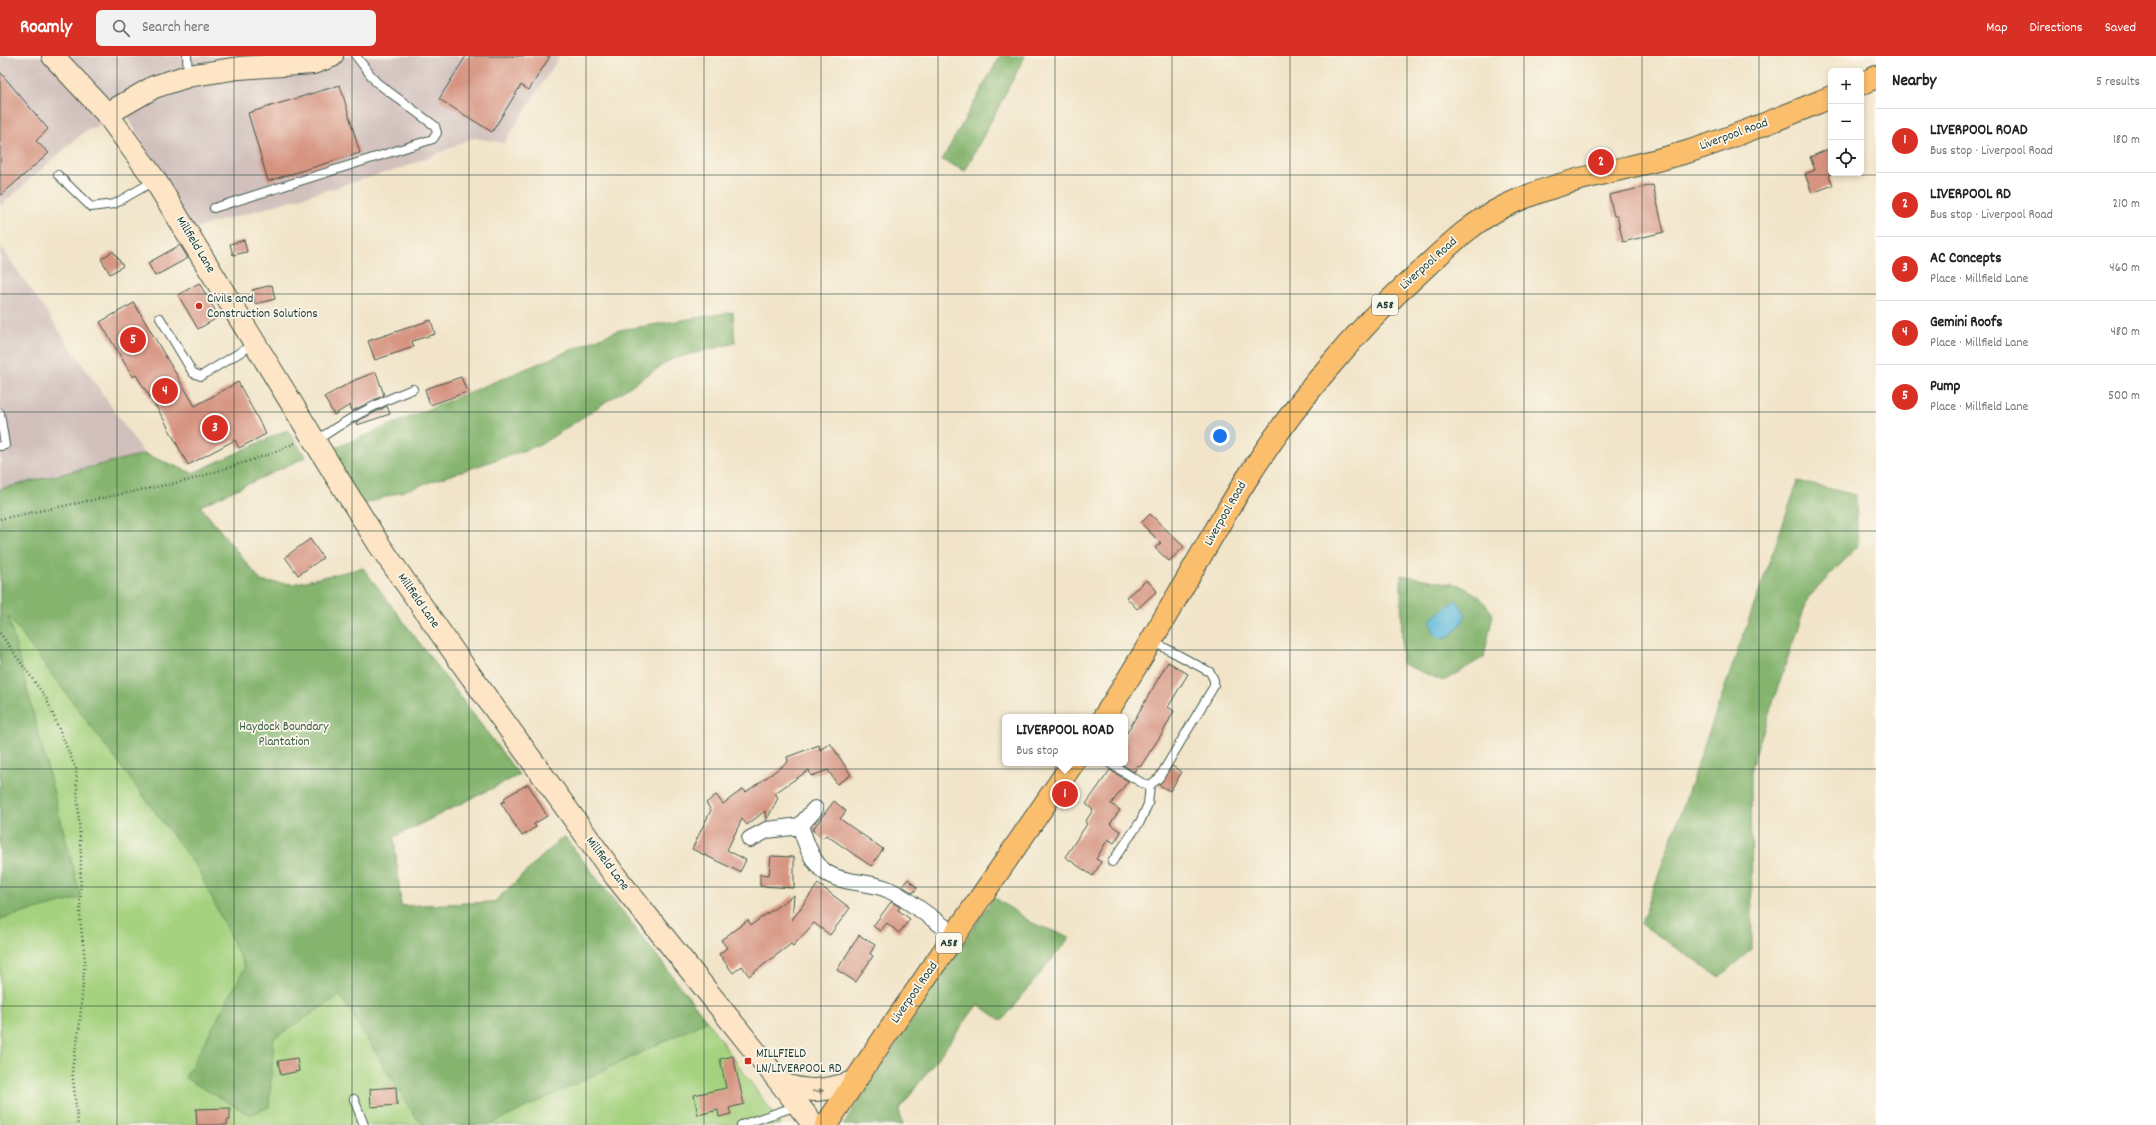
<!DOCTYPE html>
<html lang="en">
<head>
<meta charset="utf-8">
<style>
  body { margin:0; font-family:Dekko,sans-serif; background:#f2f2f2; color:#222 }
  .controls { position:absolute; right:12px; top:12px; display:grid; overflow:hidden; border-radius:6px; box-shadow:0 2px 6px #0003 }
  .controls button { width:36px; height:36px; display:grid; place-items:center; padding:0; border:0; border-bottom:1px solid #e0e0e0; background:#fff; color:#222; font:20px sans-serif }
  .you { position:absolute; left:1220px; top:380px; width:14px; height:14px; margin:-10px; border:3px solid #fff; border-radius:50%; background:#1a73e8; box-shadow:0 0 0 6px #1a73e833 }
  .badge { display:grid; place-items:center; width:26px; height:26px; border-radius:50%; background:#d93025; color:#fff; font-size:13px; font-weight:700 }
  .pin { position:absolute; translate:-50% -50%; border:2px solid #fff; box-shadow:0 1px 4px #0006 }
  .popup { position:absolute; left:1002px; top:658px; width:126px; height:52px; box-sizing:border-box; display:grid; place-content:center; border-radius:6px; background:#fff; filter:drop-shadow(0 1px 3px #0005); font-size:13px; white-space:nowrap; color:#767676 }
  .popup b { font-size:15px; color:#222 }
  .popup::after { content:''; position:absolute; left:50%; top:100%; margin-left:-8px; border:8px solid transparent; border-top-color:#fff }
  .list { margin:0; padding:0; list-style:none }
  h2 { display:flex; justify-content:space-between; align-items:center; height:52px; margin:0; padding:0 16px; font-size:17px }
  h2 small { font-size:13px; font-weight:400; color:#767676 }
  .list li { display:grid; grid-template-columns:26px 1fr auto; gap:12px; align-items:center; box-sizing:border-box; height:64px; padding:0 16px; border-top:1px solid #e0e0e0 }
  .list b { display:block; font-size:15px; white-space:nowrap }
  .list p { margin:0; font-size:13px; white-space:nowrap; color:#767676 }
  .list em { font-size:13px; font-style:normal; color:#767676 }
  .icon { flex:none; width:22px; height:22px; fill:none; stroke:currentColor; stroke-width:2; stroke-linecap:round; stroke-linejoin:round }
  .map { position:relative; flex:none; width:1876px; height:1069px; overflow:hidden }
  header { display:flex; align-items:center; gap:24px; box-sizing:border-box; height:56px; padding:0 20px; background:#d93025; color:#fff }
  header strong { font-size:19px }
  nav { display:flex; gap:22px; margin-inline-start:auto; font-size:14px }
  .search { width:280px; height:36px; background:#f2f2f2; display:flex; align-items:center; gap:10px; box-sizing:border-box; padding:0 14px; border-radius:6px; color:#767676; font-size:15px }
  main { display:flex }
  aside { flex:1; background:#fff }
  .map>svg:first-child { display:block }
  .industrial { fill:#d1c0bc }
  .green { fill:#a5d27f; stroke:#62885a }
  .forest { fill:#84b46e; stroke:#527851 }
  .water { fill:#5bb7d9; stroke:#3d7a86 }
  .building { fill:#d69380 }
  .lines { fill:none; stroke-linecap:round; stroke-linejoin:round }
  .lane-casing { stroke:#3e564a; stroke-width:10 }
  .street-casing { stroke:#3e564a; stroke-width:18 }
  .secondary-casing { stroke:#3e564a; stroke-width:24 }
  .highway-casing { stroke:#3e564a; stroke-width:24 }
  .path { stroke:#3e564a; stroke-width:2.5; stroke-dasharray:1 3; stroke-linecap:butt }
  .lane { stroke:#fff; stroke-width:8 }
  .street { stroke:#fff; stroke-width:16 }
  .secondary { stroke:#fde5c5; stroke-width:22 }
  .highway { stroke:#fabe6d; stroke-width:22 }
  .oneway { fill:#8e917c }
  .grid { fill:none; stroke:#1f3d34; stroke-width:1; stroke-opacity:0.55 }
  .poi-dot { fill:#c8321e; stroke:#fbf7ec; stroke-width:1.5 }
  .labels { text-anchor:middle; dominant-baseline:central; stroke-width:3.5; stroke-linejoin:round; paint-order:stroke }
  .shield { fill:#fbf7ec; stroke:#61756b; stroke-width:1 }
  .shield-label { font-size:12px; font-weight:bold; fill:#1f3d34 }
  .street-label { font-size:13px; fill:#1f3d34; stroke:#fbf7ec }
  .poi-label { font-size:13px; fill:#1f3d34; stroke:#fbf7ec; text-anchor:start }
  .park-label { font-size:13px; fill:#3a5b43; stroke:#fbf7ec }
</style>
</head>
<body>
<header>
<strong>Roamly</strong>
<div class="search"><svg class="icon" aria-label="search" viewBox="0 0 24 24"><circle cx="10" cy="10" r="6"/><path d="M15 15l6 6"/></svg>Search here</div>
<nav><a>Map</a><a>Directions</a><a>Saved</a></nav>
</header>
<main>
<div class="map">
<svg width="1876" height="1069" viewBox="0 0 1876 1069">
  <rect width="100%" height="100%" fill="#fbf7ec"/>
  <filter id="ink" filterUnits="userSpaceOnUse"><feTurbulence type="fractalNoise" baseFrequency=".025" numOctaves="2"/><feDisplacementMap in="SourceGraphic" scale="8" xChannelSelector="R" yChannelSelector="G"/><feConvolveMatrix kernelMatrix="1 2 1 2 8 2 1 2 1" color-interpolation-filters="sRGB"/></filter>
  <filter id="wash" filterUnits="userSpaceOnUse"><feTurbulence type="fractalNoise" baseFrequency=".012" numOctaves="4" result="noise"/><feDisplacementMap in="SourceGraphic" scale="16" xChannelSelector="R" yChannelSelector="G"/><feGaussianBlur stdDeviation="0.9" result="paint"/><feColorMatrix in="noise" values="0 0 0 0 0 0 0 0 0 0 0 0 0 0 0 0 0 1.4 0 .05"/><feComposite in="paint" operator="in"/></filter>
  <g filter="url(#wash)">
    <rect width="100%" height="100%" fill="#f1e4c8"/>
    <g class="industrial">
      <path d="M0,0H560L504,87L474,82L405,111L190,174L126,57L84,76L0,150Z"/>
      <path d="M0,189L144,398L0,433Z"/>
    </g>
    <path class="green" d="M287,374L306,401L200,450L262,526L293,528L363,512L519,719L394,781L401,850L494,846L564,780L707,965L781,1069H0V433L144,398L193,417Z"/>
    <g class="forest">
      <path d="M1000,0H1025L965,115L942,104Z"/>
      <path d="M733,256L735,287L672,303L540,389L356,451L323,397L619,274Z"/>
      <path d="M287,374L306,401L200,450L262,526L293,528L363,512L519,719L394,781L401,850L494,846L564,780L707,965L489,1069H424L416,1062L340,939L274,982L269,1051L250,1059L185,1022L245,912L198,813L8,560L81,842L0,863V433L144,398L193,417Z"/>
      <path d="M1798,425L1856,439L1858,490L1808,542L1751,711L1752,893L1719,921L1641,868Z"/>
      <path d="M1401,519L1460,529L1479,540L1493,558L1484,601L1444,625L1402,608Z"/>
      <path d="M994,841L1032,867L1070,881L1002,965L978,948L899,1054L903,1069H843Z"/>
    </g>
    <path class="water" d="M1457,543L1466,559C1459,571 1454,582 1439,582L1434,577L1430,564Z"/>
    <g id="blocks">
      <g class="building">
        <path d="M466,0H550L529,34L521,29L492,76L439,43Z"/>
        <path d="M0,16L48,73L36,85L49,97L0,140Z"/>
        <path d="M340,29L360,97L268,125L248,57Z"/>
        <path d="M1831,92V119L1829,120L1833,129L1812,137L1805,118L1815,114L1810,101Z"/>
        <path d="M1653,129L1664,176L1623,186L1617,160H1614L1609,139Z"/>
        <path d="M244,184L247,196L233,199L230,188Z"/>
        <path d="M180,189L188,202L155,220L148,207Z"/>
        <path d="M113,195L123,210L110,218L101,203Z"/>
        <path d="M199,227L219,261L198,273L178,239Z"/>
        <path d="M272,229L275,243L255,248L252,234Z"/>
        <path d="M134,247L195,350L238,326L266,378L239,392L235,384L188,409L163,362L136,319L133,321L100,266Z"/>
        <path d="M431,264L435,278L412,285L414,291L375,304L368,285Z"/>
        <path d="M376,316L384,339L352,355L350,349L334,359L324,341L355,324Z"/>
        <path d="M461,321L467,336L430,349L425,333Z"/>
        <path d="M387,350L390,358L357,369L356,366Z"/>
        <path d="M1150,458L1184,491L1169,505L1155,492L1161,487L1141,467Z"/>
        <path d="M310,483L323,502L298,519L285,501Z"/>
        <path d="M1147,524L1157,535L1137,553L1126,541Z"/>
        <path d="M1168,606L1188,618L1168,651L1174,655L1163,676L1140,711L1138,709L1134,716L1120,707H1125V680Z"/>
        <path d="M830,687L851,719L837,728L828,714L811,720L809,714L775,737L778,742L766,765L765,755L747,769L742,763L727,794L746,804L740,816L692,793L711,754L706,747L716,739L723,748L743,733L746,736L788,706L787,701L819,689L820,694Z"/>
        <path d="M1172,710L1182,716L1170,735L1159,729Z"/>
        <path d="M1110,714L1128,725L1111,748L1120,754L1110,768L1121,776L1114,787L1108,783L1096,803L1101,806L1093,820L1065,801L1087,768L1085,766L1093,754L1086,748Z"/>
        <path d="M528,728L547,760L534,768L536,771L522,780L501,747L505,745L504,742Z"/>
        <path d="M834,745L846,755L840,763L883,793L871,810L826,779L823,782L812,774Z"/>
        <path d="M771,800L794,801V832L760,830V818L769,819Z"/>
        <path d="M908,823L917,832L913,837L902,830Z"/>
        <path d="M818,828L850,852L830,879L814,867L793,890L791,888L749,920L742,910L733,917L719,898L727,892L721,884L748,864L751,869L794,839L792,864Z"/>
        <path d="M891,846L900,851L898,854L910,863L899,877L887,867L880,875L873,870Z"/>
        <path d="M859,879L875,889L870,898L873,900L856,926L837,914Z"/>
        <path d="M733,1000L744,1048L729,1052L731,1058L719,1061L718,1054L698,1059L694,1039L726,1032L720,1003Z"/>
        <path d="M297,1002L299,1015L281,1019L278,1005Z"/>
        <path d="M396,1031L397,1049L371,1051L370,1033Z"/>
        <path d="M230,1052V1064H227V1069H197L196,1053Z"/>
      </g>
    </g>
  </g>
  <g filter="url(#ink)">
    <use href="#blocks" fill-opacity="0" stroke="#3e564a" stroke-width="1"/>
    <g class="lines">
      <defs>
        <g id="lane">
          <path d="M187,0L188,20"/>
          <path d="M58,119L91,151L114,148L154,125"/>
          <path d="M214,152L433,83L437,77L435,70L376,26L356,0"/>
          <path d="M160,262L193,317L201,320L254,288"/>
          <path d="M0,357L5,389L0,390"/>
          <path d="M315,386C346,363 377,347 413,333"/>
          <path d="M1109,707L1142,727L1150,729L1159,722L1214,630V624L1210,616L1152,585"/>
          <path d="M1112,806L1140,766L1148,748L1150,729"/>
          <path d="M354,1043L364,1069"/>
          <path d="M741,1069L797,1050"/>
        </g>
        <g id="street">
          <path d="M800,770C805,783 809,799 818,809C834,830 867,823 889,834C910,844 935,865 955,879"/>
          <path d="M750,783L767,774L800,770L815,753"/>
        </g>
        <g id="secondary">
          <path d="M53,0L107,58L155,124L333,415L380,490L458,602L616,821L814,1069"/>
          <path d="M107,58L154,31L188,20L239,12L313,7L332,0"/>
          <path d="M783,1028C809,1038 828,1034 854,1026"/>
        </g>
        <g id="highway">
          <path d="M1861,28L1876,21"/>
          <path d="M1104,661C1155,584 1197,502 1246,424C1293,350 1355,274 1420,216C1445,193 1471,167 1503,151C1561,122 1628,114 1690,95C1738,80 1785,60 1831,41"/>
          <path d="M826,1069L873,998L1073,707"/>
        </g>
      </defs>
      <use href="#lane" class="lane-casing"/>
      <use href="#street" class="street-casing"/>
      <use href="#secondary" class="secondary-casing"/>
      <use href="#highway" class="highway-casing"/>
      <g class="path">
        <path d="M0,463L190,424L270,398L295,387"/>
        <path d="M0,577L46,642L76,713L81,801L80,862L85,904L79,975L72,1013L78,1069"/>
      </g>
      <use href="#lane" class="lane"/>
      <use href="#street" class="street"/>
      <use href="#secondary" class="secondary"/>
      <use href="#highway" class="highway"/>
    </g>
    <defs><path id="oneway-solid" d="M-6-.8H1V-3.2L6.5 0L1 3.2V.8H-6Z"/></defs>
    <use class="oneway" href="#oneway-solid" transform="translate(818 1035) rotate(-4)"/>
  </g>
  <path class="grid" d="M117,0V1069M234,0V1069M352,0V1069M469,0V1069M586,0V1069M704,0V1069M821,0V1069M938,0V1069M1055,0V1069M1172,0V1069M1290,0V1069M1407,0V1069M1524,0V1069M1642,0V1069M1759,0V1069M0,119H1876M0,238H1876M0,356H1876M0,475H1876M0,594H1876M0,713H1876M0,831H1876M0,950H1876"/>
  <g class="poi-dot">
    <circle cx="199" cy="250" r="4"/>
    <rect x="744" y="1001" width="8" height="8" rx="2"/>
  </g>
  <g class="labels">
    <g class="shield">
      <rect x="1372" y="239" width="26" height="20" rx="3"/>
      <rect x="936" y="877" width="26" height="20" rx="3"/>
    </g>
    <g class="shield-label">
      <text x="1385" y="249">A58</text>
      <text x="949" y="887">A58</text>
    </g>
    <g class="street-label">
      <text transform="translate(1734 79) rotate(-20)">Liverpool Road</text>
      <text transform="translate(195 189) rotate(59)">Millfield Lane</text>
      <text transform="translate(1429 208) rotate(-42)">Liverpool Road</text>
      <text transform="translate(1226 458) rotate(-60)">Liverpool Road</text>
      <text transform="translate(418 545) rotate(55)">Millfield Lane</text>
      <text transform="translate(607 808) rotate(53)">Millfield Lane</text>
      <text transform="translate(915 937) rotate(-55)">Liverpool Road</text>
    </g>
    <g class="poi-label">
      <text x="207" y="243">Civils and<tspan x="207" dy="15">Construction Solutions</tspan></text>
      <text x="756" y="998">MILLFIELD<tspan x="756" dy="15">LN/LIVERPOOL RD</tspan></text>
    </g>
    <g class="park-label">
      <text x="284" y="671">Haydock Boundary<tspan x="284" dy="15">Plantation</tspan></text>
    </g>
  </g>
</svg>
<div class="controls">
<button>+</button>
<button>−</button>
<button><svg class="icon" aria-label="locate" viewBox="0 0 24 24"><circle cx="12" cy="12" r="6"/><path d="M12 2v4M12 18v4M2 12h4M18 12h4"/></svg></button>
</div>
<div class="you"></div>
<div class="pin badge" style="left:1065px;top:738px">1</div>
<div class="popup"><b>LIVERPOOL ROAD</b>Bus stop</div>
<div class="pin badge" style="left:1601px;top:106px">2</div>
<div class="pin badge" style="left:215px;top:372px">3</div>
<div class="pin badge" style="left:165px;top:335px">4</div>
<div class="pin badge" style="left:133px;top:284px">5</div>
</div>
<aside>
<h2>Nearby<small>5 results</small></h2>
<ul class="list">
<li><span class="badge">1</span><div><b>LIVERPOOL ROAD</b><p>Bus stop · Liverpool Road</p></div><em>180 m</em></li>
<li><span class="badge">2</span><div><b>LIVERPOOL RD</b><p>Bus stop · Liverpool Road</p></div><em>210 m</em></li>
<li><span class="badge">3</span><div><b>AC Concepts</b><p>Place · Millfield Lane</p></div><em>460 m</em></li>
<li><span class="badge">4</span><div><b>Gemini Roofs</b><p>Place · Millfield Lane</p></div><em>480 m</em></li>
<li><span class="badge">5</span><div><b>Pump</b><p>Place · Millfield Lane</p></div><em>500 m</em></li>
</ul>
</aside>
</main>
</body>
</html>
